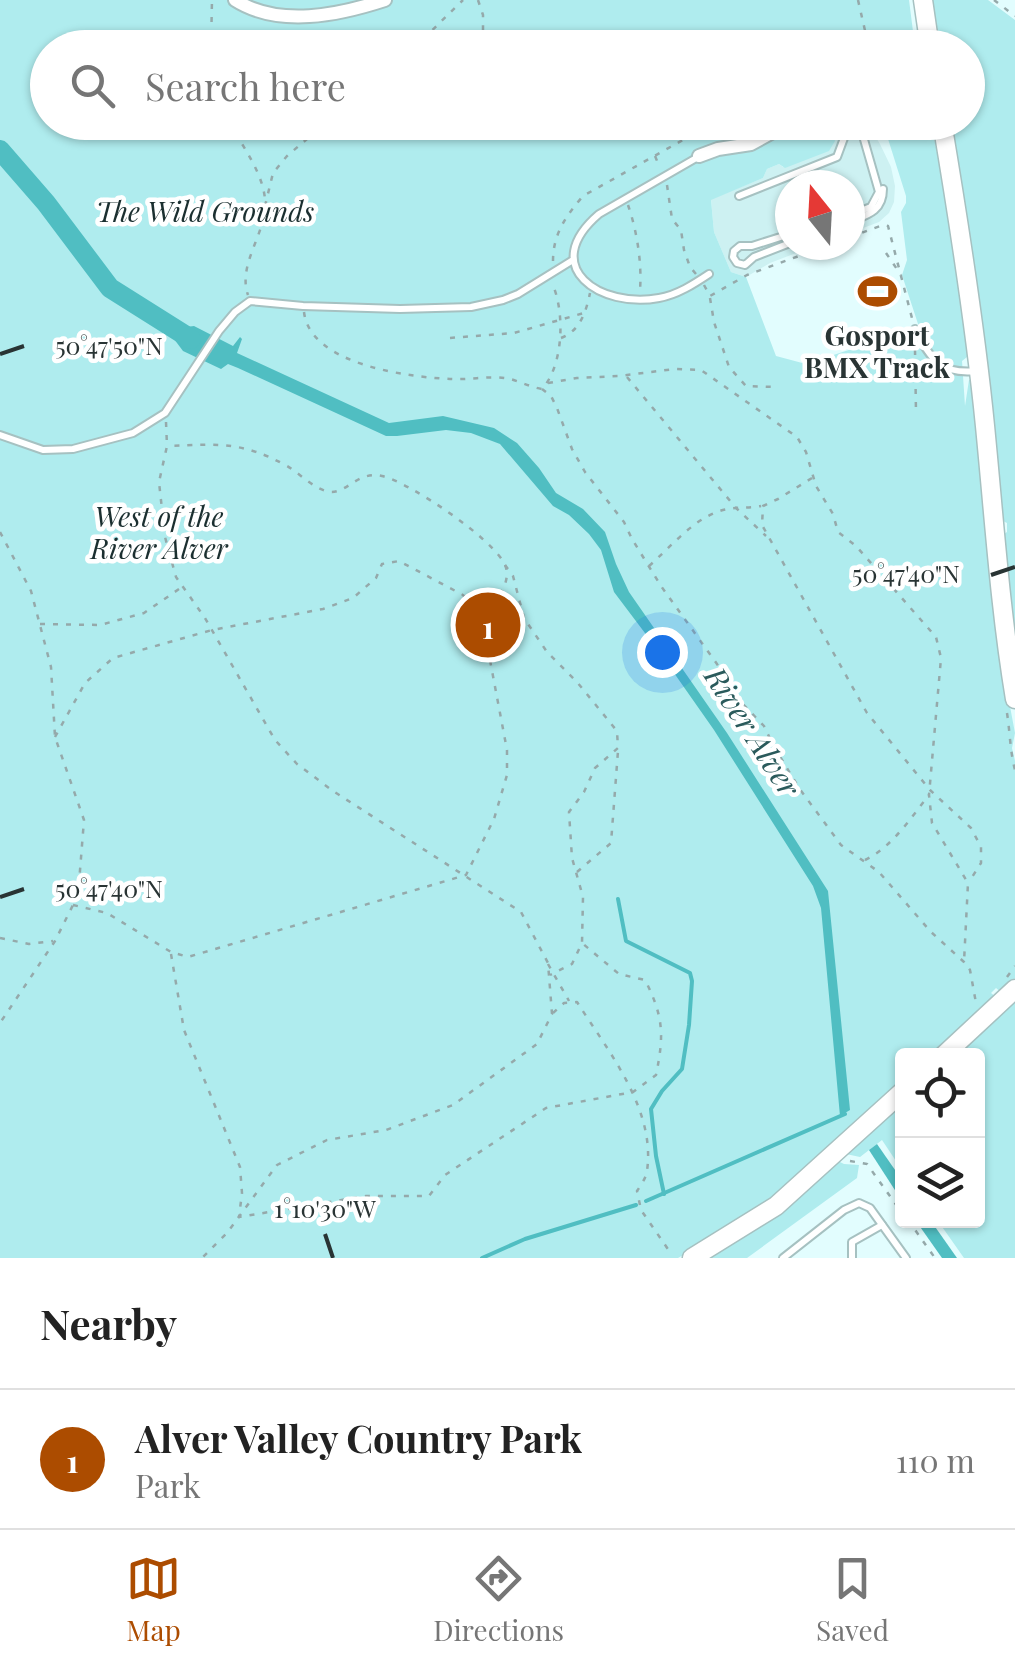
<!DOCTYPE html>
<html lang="en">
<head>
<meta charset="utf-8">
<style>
  body { margin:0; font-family:"Playfair Display",serif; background:#f2f2f2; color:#222 }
  .controls { position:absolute; right:30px; bottom:30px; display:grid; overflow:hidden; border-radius:10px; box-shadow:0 2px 8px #0004 }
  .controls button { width:90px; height:90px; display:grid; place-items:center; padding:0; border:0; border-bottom:2px solid #e0e0e0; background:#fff; color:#222; font:50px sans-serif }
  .compass { position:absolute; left:775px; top:170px; width:90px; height:90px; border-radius:50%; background:#fff; box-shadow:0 2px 8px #0004; rotate:342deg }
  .you { position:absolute; left:662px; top:652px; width:35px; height:35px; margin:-25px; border:8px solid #fff; border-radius:50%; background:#1a73e8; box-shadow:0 0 0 15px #1a73e833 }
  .badge { display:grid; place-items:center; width:65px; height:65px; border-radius:50%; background:#ac4c00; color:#fff; font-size:32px; font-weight:700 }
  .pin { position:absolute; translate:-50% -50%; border:5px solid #fff; box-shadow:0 2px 10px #0006 }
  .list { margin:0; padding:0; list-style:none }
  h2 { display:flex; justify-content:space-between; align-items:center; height:130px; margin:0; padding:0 40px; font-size:42px }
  h2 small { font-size:32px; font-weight:400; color:#767676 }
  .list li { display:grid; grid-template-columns:65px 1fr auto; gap:30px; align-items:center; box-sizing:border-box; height:140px; padding:0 40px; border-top:2px solid #e0e0e0 }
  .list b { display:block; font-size:38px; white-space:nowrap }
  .list p { margin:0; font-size:32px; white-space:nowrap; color:#767676 }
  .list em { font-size:32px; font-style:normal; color:#767676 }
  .icon { flex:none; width:55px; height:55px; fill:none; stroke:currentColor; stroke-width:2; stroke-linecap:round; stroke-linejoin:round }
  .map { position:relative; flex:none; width:1015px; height:1258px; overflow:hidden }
  .search { position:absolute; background:#fff; box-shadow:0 2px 8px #0004; left:30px; right:30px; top:30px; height:110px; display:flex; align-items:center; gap:25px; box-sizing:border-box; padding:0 35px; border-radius:55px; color:#767676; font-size:38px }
  .sheet { height:270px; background:#fff }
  nav { display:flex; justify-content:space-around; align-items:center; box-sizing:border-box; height:140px; border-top:2px solid #e0e0e0; background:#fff; font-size:28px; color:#767676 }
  nav a { display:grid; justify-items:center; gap:5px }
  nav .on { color:#ac4c00 }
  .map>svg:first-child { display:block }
  .built { fill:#cdf1f2 }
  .green { fill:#afecee }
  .water { fill:#50bec2 }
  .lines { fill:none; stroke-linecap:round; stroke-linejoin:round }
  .stream { stroke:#50bec2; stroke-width:4 }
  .river { stroke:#50bec2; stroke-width:20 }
  .lane-casing { stroke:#a6c1c1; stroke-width:10 }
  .street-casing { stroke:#a6c1c1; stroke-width:16 }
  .secondary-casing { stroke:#a6c1c1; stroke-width:21 }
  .path { stroke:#95a9aa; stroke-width:2.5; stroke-dasharray:5 8; stroke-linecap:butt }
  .lane { stroke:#fff; stroke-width:6 }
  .street { stroke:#fff; stroke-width:12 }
  .secondary { stroke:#fff; stroke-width:18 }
  .ticks { fill:none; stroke:#293434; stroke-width:4 }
  .labels { text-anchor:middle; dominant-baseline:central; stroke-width:9; stroke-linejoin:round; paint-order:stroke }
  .park-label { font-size:28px; font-style:italic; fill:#1b2f30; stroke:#fff }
  .poi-label { font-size:28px; font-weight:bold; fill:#293434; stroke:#fff }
  .water-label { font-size:30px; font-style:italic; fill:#2a5a5b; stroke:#fff }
  .ticks-label { font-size:25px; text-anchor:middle; fill:#293434; stroke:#fff; stroke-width:9; stroke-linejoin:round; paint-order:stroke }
</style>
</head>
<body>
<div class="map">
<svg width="1015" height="1258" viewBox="0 0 1015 1258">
  <rect width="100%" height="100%" fill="#e2fdfe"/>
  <path class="built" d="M854,123H867L880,144L891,167L895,186L894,202L889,213L879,222L850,233V185H790V245H817L770,263L746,277L731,272L714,232L711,199L763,178L767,169L779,164L783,167L836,136L834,130Z"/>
  <g class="green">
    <path d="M0,0H909L915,47L48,48V122L831,123L835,141L829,151L785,168L779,164L767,169L763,178L711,200L714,232L731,272L746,277L776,356L806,364L919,327L902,275L907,260L901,212L906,203V196L883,123H931L957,252L972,353L962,361L965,406L969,380L974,379L1005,680L1015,733L1012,748L1015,761V978L1002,993L996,988L991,993L997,998L933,1055L902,1056V1084L799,1179L748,1217L678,1258H0Z"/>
    <path d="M929,0H988L1015,20V669L1000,537L1007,532V523L999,519L949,123L968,122V48L936,47Z"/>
    <path d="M1015,999V1258H964L938,1221L978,1220V1056L954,1055Z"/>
    <path d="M902,1102V1170L882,1140L860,1157L846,1154Z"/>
    <path d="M838,1161L844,1164L859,1165L857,1178L747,1258H707Z"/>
  </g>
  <g class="water">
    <path d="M170,321L186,327L194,326L233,346L240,337L242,339L237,353L389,423L443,416L494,428L517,443L539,468L556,493L583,509L605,532L616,564L629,592L727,733L828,891L850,1110L840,1116L821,908L813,886L714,730L660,653L614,592L601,550L589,534L569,515L553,506L500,444L471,433L446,430L397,436H386L238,368L228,364L221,369L183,351L168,331Z"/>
    <path d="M877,1144L902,1180V1201L869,1150Z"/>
    <path d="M916,1221H931L957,1258H942Z"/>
  </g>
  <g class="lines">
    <g class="stream">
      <path d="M618,899L626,941L690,973L692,981L689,1025L682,1069L662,1091L651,1109L656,1156L664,1194"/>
      <path d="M646,1201L845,1114"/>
      <path d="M482,1258L525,1239L636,1205"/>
    </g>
    <path class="river" d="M0,150L46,203L110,288L191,339"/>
    <defs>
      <g id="lane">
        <path d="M698,157L599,214C537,267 601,309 659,298C677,295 694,284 709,274"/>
        <path d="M739,196L837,157L844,138L842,122"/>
        <path d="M850,215L871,207L879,192L859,122"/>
        <path d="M850,222C868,215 883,211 883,189"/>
        <path d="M790,234L752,246H740L734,251L733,257L737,263L745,265L754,257L790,243"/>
        <path d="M915,329C930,359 941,375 977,371"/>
        <path d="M0,435L43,450L73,449L133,433L165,413L219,331L235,312L250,301L303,306L400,309L471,307L503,300L518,294L573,260"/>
        <path d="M783,1258L844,1210L859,1203L870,1208L906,1258"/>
        <path d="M852,1258V1242L882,1225"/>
      </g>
      <g id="street">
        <path d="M235,0C279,28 339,15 385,0"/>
        <path d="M699,156L718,149L751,144L791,122"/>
      </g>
      <g id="secondary">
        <path d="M923,0L930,48"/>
        <path d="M942,122C959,223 975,324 985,426C994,517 1000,609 1015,699"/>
        <path d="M943,1056L1015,989"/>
        <path d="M692,1258L776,1206L902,1092"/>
      </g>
    </defs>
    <use href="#lane" class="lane-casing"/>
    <use href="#street" class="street-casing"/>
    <use href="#secondary" class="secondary-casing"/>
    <g class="path">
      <path d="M478,0L483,15V45"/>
      <path d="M858,0L869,48"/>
      <path d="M994,0L1015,16"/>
      <path d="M211,48L212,0"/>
      <path d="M414,48L463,0"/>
      <path d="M892,48L915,34"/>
      <path d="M229,122C244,149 268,179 265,210C262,238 238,267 248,295"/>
      <path d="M655,156L660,168"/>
      <path d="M667,185L672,219L681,230L684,250L690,267L696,274"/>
      <path d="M628,205C637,231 642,263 640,290"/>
      <path d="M265,206L273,173L287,156L327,122"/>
      <path d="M850,237L883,225L888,226L913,322"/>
      <path d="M886,253L901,275"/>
      <path d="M553,261C553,234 566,216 583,196L706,127L729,122"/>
      <path d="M704,285L710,296L747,275L829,245"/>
      <path d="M710,298L714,322L729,367L746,386L777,387"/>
      <path d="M304,312C310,365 409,377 450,379C468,380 487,376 505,378C518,380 529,387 542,389C564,365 565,311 552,283"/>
      <path d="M450,338L514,333L584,313"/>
      <path d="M561,338C580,331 586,312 590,293"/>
      <path d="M915,350L916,413"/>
      <path d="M627,377L736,508L766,536"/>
      <path d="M548,383L577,378L619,376L675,369L701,370L797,437L806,452L816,486L833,514L838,532L856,546L936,637L941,658L929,795L932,823L968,883L964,962"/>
      <path d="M542,389L551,396L557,408L572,449L585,472L624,522L632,539L661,586L717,664L736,697L764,726L773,745L799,788L841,845L879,872L931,932L964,962L970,970L976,1003"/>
      <path d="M166,422L167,446L159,482L165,537L176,577L205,618L275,740L297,764L333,791L521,912L548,963L552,1014L537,1044L453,1105L386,1130L327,1140L277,1165L227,1233L202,1258"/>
      <path d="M812,478L778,499L763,506L762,525L867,713L930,790L971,828L981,847V863L969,882"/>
      <path d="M0,532L31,591L51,667L55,737L84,820L79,883L73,905L55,941L0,1023"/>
      <path d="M505,565L513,576L524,618L547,652L577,682L617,731L618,748L595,768L584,792L569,812L572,858L583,897L582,943L572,964L550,975"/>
      <path d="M649,566C672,546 697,514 728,509C739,507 750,508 761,506"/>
      <path d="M40,624L100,625L144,613L182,587"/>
      <path d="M1007,713C1010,732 1010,751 1015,770"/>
      <path d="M55,737L85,683L113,658L212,630L323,609L353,598L376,578L382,564L399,561L463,595L482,618H524"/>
      <path d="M865,860C892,847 910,819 929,795"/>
      <path d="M577,872L611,843L618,751"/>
      <path d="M73,905L107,913L171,952L188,957L466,875L494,819L507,775V750L482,618C493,606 513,583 505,565C494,539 409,482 382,476C356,470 346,497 326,491C312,487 299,473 287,466C242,441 218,444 169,446"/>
      <path d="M0,938L29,944L53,941"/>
      <path d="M171,954L184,1030L240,1167L242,1193L239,1217L366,1196H429L445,1175L546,1108L633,1092L656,1075C664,1036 664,1017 645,980L619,974L582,943"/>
      <path d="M548,964L569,1001"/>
      <path d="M1007,977L1015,966"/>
      <path d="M553,1013L564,1003L577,1002C608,1051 656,1109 647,1171C646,1178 641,1185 637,1191L641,1210L672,1255"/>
      <path d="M850,1161L867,1164L902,1213"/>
      <path d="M908,1220L935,1258"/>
    </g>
    <use href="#lane" class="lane"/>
    <use href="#street" class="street"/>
    <use href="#secondary" class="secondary"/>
  </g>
  <path class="ticks" d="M0,354L24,346M991,575L1015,567M0,897L24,889M325,1234L333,1258"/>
  <defs>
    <symbol id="stadium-bare" viewBox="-9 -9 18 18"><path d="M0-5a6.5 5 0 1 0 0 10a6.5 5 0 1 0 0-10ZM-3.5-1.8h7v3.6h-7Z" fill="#ac4c00" stroke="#fff" stroke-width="2.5" paint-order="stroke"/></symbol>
  </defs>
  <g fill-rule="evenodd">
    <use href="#stadium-bare" x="850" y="264" width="55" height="55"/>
  </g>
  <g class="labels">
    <g class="park-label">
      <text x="205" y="210">The Wild Grounds</text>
      <text x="159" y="515">West of the<tspan x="159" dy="32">River Alver</tspan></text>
    </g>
    <g class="poi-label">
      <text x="877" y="334">Gosport<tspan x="877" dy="32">BMX Track</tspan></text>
    </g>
    <g class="water-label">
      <text transform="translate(753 731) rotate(57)">River Alver</text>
    </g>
  </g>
  <g class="ticks-label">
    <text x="109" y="355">50°47'50"N</text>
    <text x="906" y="583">50°47'40"N</text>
    <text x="109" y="898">50°47'40"N</text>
    <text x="325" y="1218">1°10'30"W</text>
  </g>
</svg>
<div class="controls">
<button><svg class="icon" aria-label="locate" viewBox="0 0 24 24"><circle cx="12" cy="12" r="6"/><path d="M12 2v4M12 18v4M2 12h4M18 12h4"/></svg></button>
<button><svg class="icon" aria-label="layers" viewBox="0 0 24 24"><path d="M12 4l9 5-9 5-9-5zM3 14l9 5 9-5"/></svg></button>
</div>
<svg class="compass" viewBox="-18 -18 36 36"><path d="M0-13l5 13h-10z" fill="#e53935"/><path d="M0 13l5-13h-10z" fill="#767676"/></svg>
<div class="you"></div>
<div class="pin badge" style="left:488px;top:625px">1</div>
<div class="search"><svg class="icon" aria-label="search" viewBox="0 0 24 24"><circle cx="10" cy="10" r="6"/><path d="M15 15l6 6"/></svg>Search here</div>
</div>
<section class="sheet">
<h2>Nearby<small></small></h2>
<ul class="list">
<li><span class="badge">1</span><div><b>Alver Valley Country Park</b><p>Park</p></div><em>110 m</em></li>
</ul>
</section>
<nav>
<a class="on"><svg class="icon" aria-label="map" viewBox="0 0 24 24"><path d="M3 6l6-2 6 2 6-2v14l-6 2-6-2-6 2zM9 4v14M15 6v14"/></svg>Map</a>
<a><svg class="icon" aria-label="directions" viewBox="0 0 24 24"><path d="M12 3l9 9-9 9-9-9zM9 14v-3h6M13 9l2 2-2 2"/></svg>Directions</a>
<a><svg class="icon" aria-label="saved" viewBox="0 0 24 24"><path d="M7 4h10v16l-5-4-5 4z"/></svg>Saved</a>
</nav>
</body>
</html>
